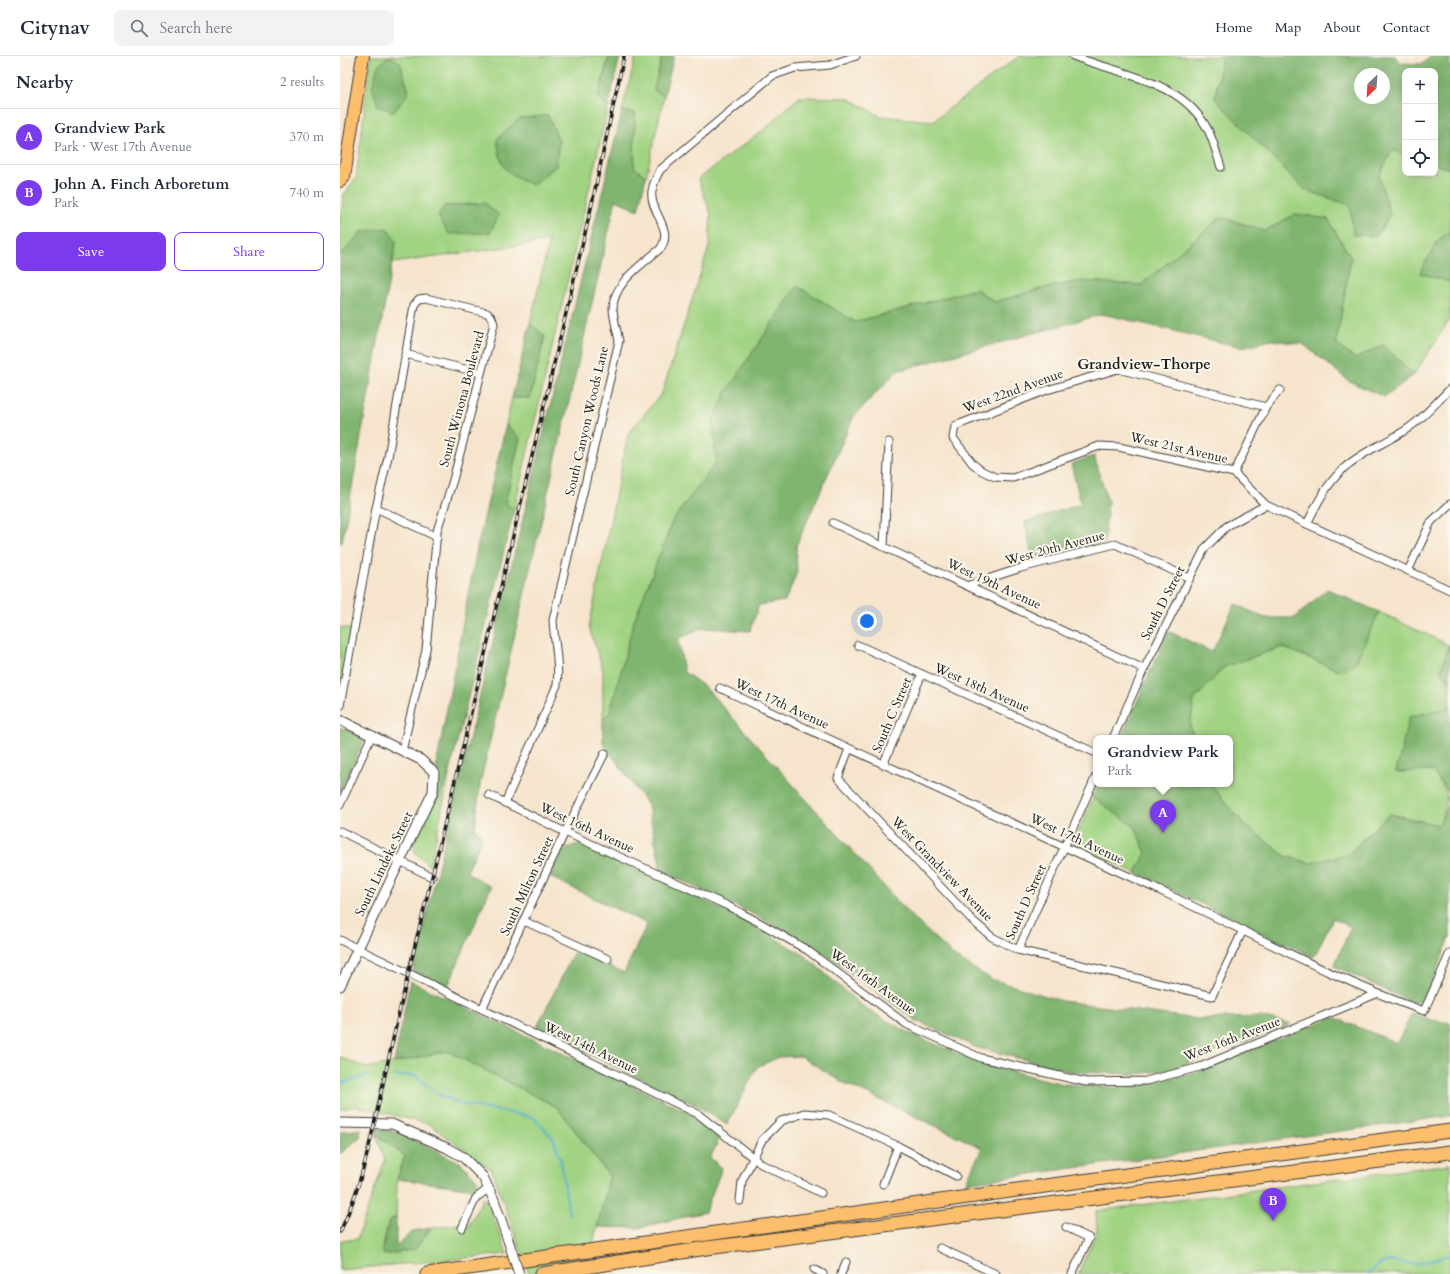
<!DOCTYPE html>
<html lang="en">
<head>
<meta charset="utf-8">
<style>
  body { margin:0; font-family:Cardo,serif; background:#f2f2f3; color:#1f2937 }
  .controls { position:absolute; right:12px; top:12px; display:grid; overflow:hidden; border-radius:8px; box-shadow:0 4px 16px #0002 }
  .controls button { width:36px; height:36px; display:grid; place-items:center; padding:0; border:0; border-bottom:1px solid #e0e1e3; background:#fff; color:#1f2937; font:20px sans-serif }
  .compass { position:absolute; left:1014px; top:12px; width:36px; height:36px; border-radius:50%; background:#fff; box-shadow:0 4px 16px #0002; rotate:205deg }
  .you { position:absolute; left:527px; top:565px; width:14px; height:14px; margin:-10px; border:3px solid #fff; border-radius:50%; background:#1a73e8; box-shadow:0 0 0 6px #1a73e833 }
  .badge { display:grid; place-items:center; width:26px; height:26px; border-radius:50%; background:#7c3aed; color:#fff; font-size:13px; font-weight:700 }
  .pin { position:absolute; translate:-50% -33px; filter:drop-shadow(0 1px 2px #0008) }
  .pin::after { content:''; position:absolute; top:21px; width:14px; height:12px; background:inherit; clip-path:polygon(0 0,100% 0,50% 100%) }
  .popup { position:absolute; left:753px; top:679px; width:140px; height:52px; box-sizing:border-box; display:grid; place-content:center; border-radius:8px; background:#fff; filter:drop-shadow(0 1px 3px #0005); font-size:13px; white-space:nowrap; color:#747a83 }
  .popup b { font-size:15px; color:#1f2937 }
  .popup::after { content:''; position:absolute; left:50%; top:100%; margin-left:-8px; border:8px solid transparent; border-top-color:#fff }
  .list { margin:0; padding:0; list-style:none }
  h2 { display:flex; justify-content:space-between; align-items:center; height:52px; margin:0; padding:0 16px; font-size:17px }
  h2 small { font-size:13px; font-weight:400; color:#747a83 }
  .list li { display:grid; grid-template-columns:26px 1fr auto; gap:12px; align-items:center; box-sizing:border-box; height:56px; padding:0 16px; border-top:1px solid #e0e1e3 }
  .list b { display:block; font-size:15px; white-space:nowrap }
  .list p { margin:0; font-size:13px; white-space:nowrap; color:#747a83 }
  .list em { font-size:13px; font-style:normal; color:#747a83 }
  .actions { display:flex; gap:8px; padding:12px 16px }
  .actions a { flex:1; padding:9px 0; border:1px solid #7c3aed; border-radius:8px; text-align:center; font-size:14px; color:#7c3aed }
  .actions .main { background:#7c3aed; color:#fff }
  .icon { flex:none; width:22px; height:22px; fill:none; stroke:currentColor; stroke-width:2; stroke-linecap:round; stroke-linejoin:round }
  .map { position:relative; flex:none; width:1110px; height:1218px; overflow:hidden }
  header { display:flex; align-items:center; gap:24px; box-sizing:border-box; height:56px; padding:0 20px; background:#fff; border-bottom:1px solid #e0e1e3 }
  header strong { font-size:19px }
  nav { display:flex; gap:22px; margin-inline-start:auto; font-size:14px }
  .search { width:280px; height:36px; background:#f2f2f3; display:flex; align-items:center; gap:10px; box-sizing:border-box; padding:0 14px; border-radius:8px; color:#747a83; font-size:15px }
  main { display:flex }
  aside { flex:1; background:#fff }
  .map>svg:first-child { display:block }
  .green { fill:#a1d382; stroke:#5e784f }
  .forest { fill:#80b570; stroke:#4e6846; fill-rule:evenodd }
  .lines { fill:none; stroke-linecap:round; stroke-linejoin:round }
  .stream { stroke:#56b0d3; stroke-width:2 }
  .minor-casing { stroke:#3d3a36; stroke-width:9 }
  .tertiary-casing { stroke:#3d3a36; stroke-width:11 }
  .trunk-casing { stroke:#3d3a36; stroke-width:14 }
  .motorway-casing { stroke:#3d3a36; stroke-width:15 }
  .minor { stroke:#fff; stroke-width:7 }
  .tertiary { stroke:#fff; stroke-width:9 }
  .trunk { stroke:#fabe6d; stroke-width:12 }
  .motorway { stroke:#fabe6d; stroke-width:13 }
  .rail-casing { stroke:#1c1c1c; stroke-width:3.5 }
  .rail { stroke:#fbf7ec; stroke-width:2; stroke-dasharray:6; stroke-linecap:butt }
  .tertiary-bridge-casing { stroke:#3d3a36; stroke-width:11; stroke-linecap:butt }
  .tertiary-bridge { stroke:#fff; stroke-width:9 }
  .labels { text-anchor:middle; dominant-baseline:central; stroke-width:4; stroke-linejoin:round; paint-order:stroke }
  .street-label { font-size:13px; fill:#1c1c1c; stroke:#fbf7ec }
  .quarter-label { font-size:15px; font-weight:bold; fill:#1c1c1c; stroke:#fbf7ec }
</style>
</head>
<body>
<header>
<strong>Citynav</strong>
<div class="search"><svg class="icon" aria-label="search" viewBox="0 0 24 24"><circle cx="10" cy="10" r="6"/><path d="M15 15l6 6"/></svg>Search here</div>
<nav><a>Home</a><a>Map</a><a>About</a><a>Contact</a></nav>
</header>
<main>
<aside>
<h2>Nearby<small>2 results</small></h2>
<ul class="list">
<li><span class="badge">A</span><div><b>Grandview Park</b><p>Park · West 17th Avenue</p></div><em>370 m</em></li>
<li><span class="badge">B</span><div><b>John A. Finch Arboretum</b><p>Park</p></div><em>740 m</em></li>
</ul>
<div class="actions"><a class="main">Save</a><a>Share</a></div>
</aside>
<div class="map">
<svg width="1110" height="1218" viewBox="0 0 1110 1218">
  <rect width="100%" height="100%" fill="#fbf7ec"/>
  <filter id="ink" filterUnits="userSpaceOnUse"><feTurbulence type="fractalNoise" baseFrequency=".025" numOctaves="2"/><feDisplacementMap in="SourceGraphic" scale="8" xChannelSelector="R" yChannelSelector="G"/><feConvolveMatrix kernelMatrix="1 2 1 2 8 2 1 2 1" color-interpolation-filters="sRGB"/></filter>
  <filter id="wash" filterUnits="userSpaceOnUse"><feTurbulence type="fractalNoise" baseFrequency=".012" numOctaves="4" result="noise"/><feDisplacementMap in="SourceGraphic" scale="16" xChannelSelector="R" yChannelSelector="G"/><feGaussianBlur stdDeviation="0.9" result="paint"/><feColorMatrix in="noise" values="0 0 0 0 0 0 0 0 0 0 0 0 0 0 0 0 0 1.4 0 .05"/><feComposite in="paint" operator="in"/></filter>
  <g filter="url(#wash)">
    <rect width="100%" height="100%" fill="#f6e4cc"/>
    <g class="green">
      <path d="M31,0H269L258,42L268,52L174,454L165,447L180,382L166,369L172,342H190L205,280L190,268L209,185L53,207L56,185L21,176L0,200V163L4,139L16,122Z"/>
      <path d="M296,0H322L314,34L324,40L306,121L294,111L295,57L282,55Z"/>
      <path d="M679,0H882L876,43L965,134L1010,149L1050,159L1039,120L1052,94L1065,99V117H1095V108L1110,113V176L1098,184L1080,217L1110,226V263L1074,319L1043,289L1015,303L996,288L1011,202L988,163L955,158L925,175L881,161L801,229L741,225L700,233L655,246L636,233L515,266L457,230L373,365L376,406L333,464L293,568L270,658L263,662V614L249,571L288,378L322,337L369,191L371,158L358,123L426,72L459,41L508,42L540,60L593,65Z"/>
      <path d="M1039,556L1109,589L1101,615L1110,625L1109,651L1056,716L1093,715C1110,743 1110,737 1099,769L1049,758L1007,799L970,807L945,800L905,769L870,728H890V682H854L850,671L854,644L884,611L942,591L1001,615L1014,609Z"/>
      <path d="M0,571L11,573L0,637Z"/>
      <path d="M111,711L90,810L76,798L73,788L95,743L98,745Z"/>
      <path d="M759,728L872,737L938,802L980,811L944,893L907,868L733,788Z"/>
      <path d="M107,995L217,1051L270,1121L245,1218H189L152,1114L89,1068L17,1050L0,1053V1001L27,1012Z"/>
      <path d="M36,1078L65,1100L57,1123L56,1161L49,1165L42,1194L75,1193L91,1172L119,1168L127,1173L143,1142L147,1144L167,1198L0,1214V1185L17,1183L45,1104Z"/>
      <path d="M1110,1108V1218H738L757,1175L756,1155Z"/>
    </g>
    <g class="forest">
      <path d="M48,0L60,6L69,36L54,56L38,50L32,31L38,10Z"/>
      <path d="M269,0H280L268,52L258,42Z"/>
      <path d="M322,0H334L324,40L314,34Z"/>
      <path d="M882,0H1055L1061,7L1082,8L1091,0H1110V113L1095,108V15H1065V99L1052,94L1039,120L1050,159L1037,180L1013,179L1010,149L965,134L875,43ZM1020,18H1044V42H1020Z"/>
      <path d="M282,55L295,57L294,111L306,121L298,154L276,144L140,728L135,772L142,782L127,816L151,831L107,932L73,915Z"/>
      <path d="M208,59L219,85L216,110L192,129C165,116 161,114 157,83L179,63Z"/>
      <path d="M145,147L159,159L150,177L109,178L98,160L104,150Z"/>
      <path d="M955,158L988,163L1011,202L996,288L1015,303L1043,289L1074,319L1044,341L1009,325L963,288L932,284L901,291L763,258L557,315L514,360L456,490L457,517L445,545L419,549L410,575L363,572L338,583L344,616L365,631L569,858L615,901L651,923L722,945L858,963L920,961L951,968L830,1014L795,1018L733,1016L635,991L577,965L486,899L415,859L321,815L308,749L263,687V662L270,657L293,568L333,464L376,406L373,365L388,333L457,230L515,266L636,233L655,246L700,233L741,225L801,229L881,161L925,175Z"/>
      <path d="M47,172L56,185L2,487H0V200L21,176Z"/>
      <path d="M1110,176V226L1080,217L1098,184Z"/>
      <path d="M190,268L205,280L190,342H172Z"/>
      <path d="M166,369L180,382L165,447L174,454L111,711L98,745L95,743L99,714L96,711L137,492Z"/>
      <path d="M754,400L768,446L764,487L692,503L685,466L741,448L731,408Z"/>
      <path d="M987,533L1039,556L1014,610L1001,615L942,591L884,611L854,644L850,670L854,682H781L828,575L872,596L895,548L925,562H955Z"/>
      <path d="M1109,589H1110V625L1101,615Z"/>
      <path d="M1110,648V739L1093,715L1056,716L1069,661L1109,651Z"/>
      <path d="M0,671L25,682L0,735Z"/>
      <path d="M759,728H870L905,769L945,800L970,807L1007,799L1049,758L1099,769L1110,745V881L1085,943L1079,946H1071L994,910L1011,871L993,862L974,901L796,817L806,797L795,771L752,741Z"/>
      <path d="M241,788L395,859L464,899L521,949L547,965L576,980L642,1008L723,1028L779,1032L856,1017L993,961L1057,987L1072,957L1085,963L1110,967V1060L625,1127L642,1092L502,1026L461,1000L439,1001L417,1011L387,1069L356,1049L196,973L235,894L284,917L307,868L210,821C219,801 218,792 241,788Z"/>
      <path d="M70,925L360,1062L381,1080L370,1102L382,1112L365,1156L298,1172L257,1171L270,1121L217,1051L107,995L54,1007Z"/>
      <path d="M21,1073L20,1081L0,1098V1076Z"/>
      <path d="M38,1073L60,1077L121,1107L138,1125L135,1133L57,1123L65,1100L36,1078Z"/>
      <path d="M56,1161V1190L73,1175L91,1172L75,1193L44,1199L42,1194L49,1165Z"/>
    </g>
    <g class="lines">
      <g class="stream">
        <path d="M55,1020L75,1019L96,1037L121,1048L193,1061L213,1082L221,1105L229,1158"/>
        <path d="M0,1028L29,1019"/>
        <path d="M1026,1218L1039,1208L1050,1205L1076,1208L1110,1199"/>
      </g>
    </g>
  </g>
  <g filter="url(#ink)">
    <g class="lines">
      <defs>
        <g id="minor">
          <path d="M733,0C781,19 844,24 869,76C874,87 877,99 881,111"/>
          <path d="M65,298L141,317"/>
          <path d="M926,351L778,313L707,334L615,370L613,382L633,408L642,415L655,421L673,422L759,390L779,391L894,417L926,449L1110,534"/>
          <path d="M894,417L926,351L940,334"/>
          <path d="M36,452L97,481"/>
          <path d="M493,467L804,613"/>
          <path d="M967,468C977,447 987,428 1004,412C1021,397 1041,389 1059,378C1079,367 1094,349 1110,333"/>
          <path d="M544,490L549,386"/>
          <path d="M1068,515L1091,466L1110,448"/>
          <path d="M629,529L681,512L775,488L849,522"/>
          <path d="M518,589L756,697"/>
          <path d="M380,632C528,702 677,769 825,837C911,877 995,924 1084,955L1110,897"/>
          <path d="M0,650L36,452L48,401L74,249L79,243L86,242L147,257L152,262L154,268L113,424L97,475L86,594L62,695"/>
          <path d="M773,682L804,613L865,492L887,470L926,449"/>
          <path d="M509,693L498,722L633,865L652,881L678,894L872,940L903,874"/>
          <path d="M543,709L582,618"/>
          <path d="M149,739L225,776L388,850L422,868L467,894L566,968L641,1002L746,1026L806,1025L860,1011L1036,938"/>
          <path d="M165,747L217,629C220,607 214,586 213,564L279,285C277,275 274,264 273,254C272,227 303,208 321,192C334,172 309,156 312,135C313,127 317,120 320,114L432,20L455,12L490,9L516,0"/>
          <path d="M0,749L32,679"/>
          <path d="M0,775L92,821"/>
          <path d="M184,865L268,903"/>
          <path d="M0,884L358,1058L421,1108L481,1137"/>
          <path d="M678,894L756,720"/>
          <path d="M142,953L225,776L265,697"/>
          <path d="M543,1128L558,1090"/>
          <path d="M400,1145L402,1125L422,1084L441,1065L464,1057L489,1059L558,1090L616,1120"/>
          <path d="M726,1171L749,1182L732,1218"/>
          <path d="M122,1172L136,1142L149,1132"/>
          <path d="M600,1192L656,1218"/>
          <path d="M474,1213L483,1218"/>
          <path d="M501,1218L506,1206"/>
        </g>
        <g id="tertiary">
          <path d="M0,664L81,704L94,716L93,736L0,930"/>
          <path d="M0,1067L52,1068L107,1092L123,1101L143,1121L154,1144L168,1184"/>
        </g>
        <path id="trunk" d="M0,125L4,121L23,0"/>
        <g id="motorway">
          <path d="M87,1218L705,1130L1110,1075"/>
          <path d="M202,1218L367,1192L1110,1096"/>
        </g>
      </defs>
      <use href="#minor" class="minor-casing"/>
      <use href="#tertiary" class="tertiary-casing"/>
      <use href="#trunk" class="trunk-casing"/>
      <use href="#motorway" class="motorway-casing"/>
      <use href="#minor" class="minor"/>
      <use href="#tertiary" class="tertiary"/>
      <use href="#trunk" class="trunk"/>
      <use href="#motorway" class="motorway"/>
      <defs>
        <path id="rail" d="M0,1176C25,1124 34,1066 47,1010C61,947 76,884 92,821L251,152L284,0"/>
      </defs>
      <use href="#rail" class="rail-casing"/>
      <use href="#rail" class="rail"/>
      <defs>
        <path id="tertiary-bridge" d="M168,1184L179,1218"/>
      </defs>
      <use href="#tertiary-bridge" class="tertiary-bridge-casing"/>
      <use href="#tertiary-bridge" class="tertiary-bridge"/>
    </g>
  </g>
  <g class="labels">
    <g class="street-label">
      <text transform="translate(673 335) rotate(-20)">West 22nd Avenue</text>
      <text transform="translate(122 343) rotate(-75)">South Winona Boulevard</text>
      <text transform="translate(247 365) rotate(-77)">South Canyon Woods Lane</text>
      <text transform="translate(839 392) rotate(13)">West 21st Avenue</text>
      <text transform="translate(715 492) rotate(-15)">West 20th Avenue</text>
      <text transform="translate(654 528) rotate(25)">West 19th Avenue</text>
      <text transform="translate(823 547) rotate(-63)">South D Street</text>
      <text transform="translate(642 632) rotate(24)">West 18th Avenue</text>
      <text transform="translate(442 648) rotate(25)">West 17th Avenue</text>
      <text transform="translate(552 659) rotate(-67)">South C Street</text>
      <text transform="translate(247 772) rotate(25)">West 16th Avenue</text>
      <text transform="translate(737 783) rotate(25)">West 17th Avenue</text>
      <text transform="translate(44 808) rotate(-64)">South Lindeke Street</text>
      <text transform="translate(602 813) rotate(46)">West Grandview Avenue</text>
      <text transform="translate(187 830) rotate(-65)">South Milton Street</text>
      <text transform="translate(686 846) rotate(-66)">South D Street</text>
      <text transform="translate(533 926) rotate(36)">West 16th Avenue</text>
      <text transform="translate(892 983) rotate(-21)">West 16th Avenue</text>
      <text transform="translate(251 992) rotate(26)">West 14th Avenue</text>
    </g>
    <g class="quarter-label">
      <text x="804" y="308">Grandview-Thorpe</text>
    </g>
  </g>
</svg>
<div class="controls">
<button>+</button>
<button>−</button>
<button><svg class="icon" aria-label="locate" viewBox="0 0 24 24"><circle cx="12" cy="12" r="6"/><path d="M12 2v4M12 18v4M2 12h4M18 12h4"/></svg></button>
</div>
<svg class="compass" viewBox="-18 -18 36 36"><path d="M0-13l5 13h-10z" fill="#e53935"/><path d="M0 13l5-13h-10z" fill="#747a83"/></svg>
<div class="you"></div>
<div class="pin badge" style="left:823px;top:777px">A</div>
<div class="popup"><b>Grandview Park</b>Park</div>
<div class="pin badge" style="left:933px;top:1165px">B</div>
</div>
</main>
</body>
</html>
